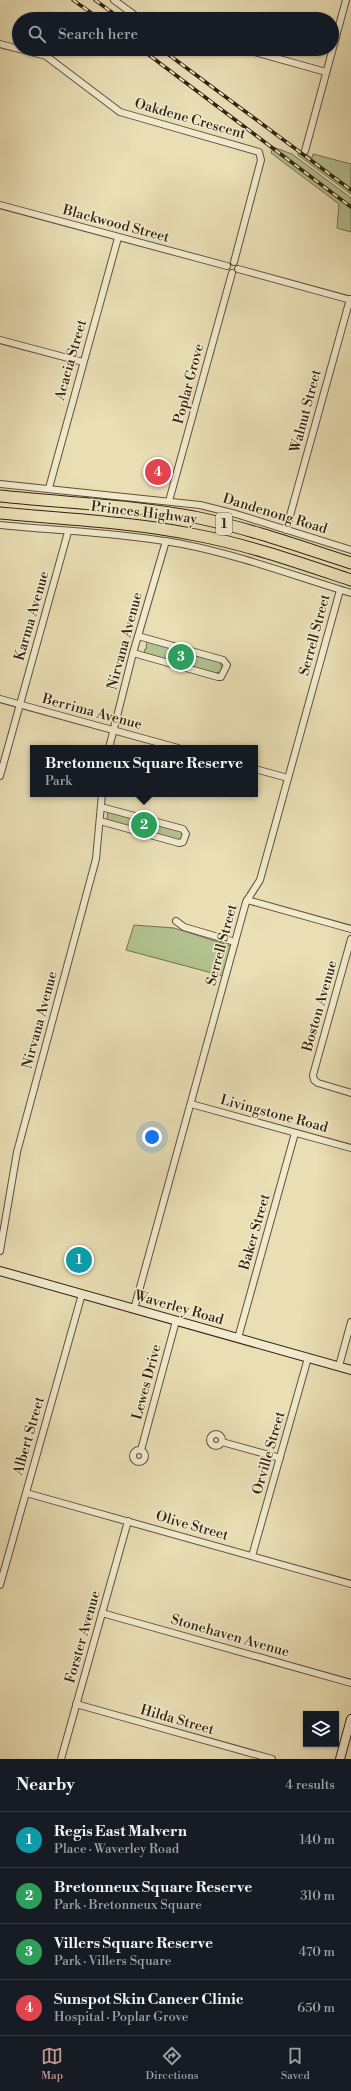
<!DOCTYPE html>
<html lang="en">
<head>
<meta charset="utf-8">
<style>
  body { margin:0; font-family:"Libre Bodoni",serif; background:#20242c; color:#f1f3f6 }
  .controls { position:absolute; right:12px; bottom:12px; display:grid; overflow:hidden; border-radius:0px; box-shadow:0 1px 3px #0004 }
  .controls button { width:36px; height:36px; display:grid; place-items:center; padding:0; border:0; border-bottom:1px solid #363941; background:#171b24; color:#f1f3f6; font:20px sans-serif }
  .you { position:absolute; left:152px; top:1137px; width:14px; height:14px; margin:-10px; border:3px solid #fff; border-radius:50%; background:#1a73e8; box-shadow:0 0 0 6px #1a73e833 }
  .badge { display:grid; place-items:center; width:26px; height:26px; border-radius:50%; background:#c59692; color:#fff; font-size:13px; font-weight:700 }
  .pin { position:absolute; translate:-50% -50%; border:2px solid #fff; box-shadow:0 1px 4px #0006 }
  .popup { position:absolute; left:30px; top:745px; width:228px; height:52px; box-sizing:border-box; display:grid; place-content:center; border-radius:0px; background:#171b24; filter:drop-shadow(0 1px 3px #0005); font-size:13px; white-space:nowrap; color:#9ea1a6 }
  .popup b { font-size:15px; color:#f1f3f6 }
  .popup::after { content:''; position:absolute; left:50%; top:100%; margin-left:-8px; border:8px solid transparent; border-top-color:#171b24 }
  .list { margin:0; padding:0; list-style:none }
  h2 { display:flex; justify-content:space-between; align-items:center; height:52px; margin:0; padding:0 16px; font-size:17px }
  h2 small { font-size:13px; font-weight:400; color:#9ea1a6 }
  .list li { display:grid; grid-template-columns:26px 1fr auto; gap:12px; align-items:center; box-sizing:border-box; height:56px; padding:0 16px; border-top:1px solid #363941 }
  .list b { display:block; font-size:15px; white-space:nowrap }
  .list p { margin:0; font-size:13px; white-space:nowrap; color:#9ea1a6 }
  .list em { font-size:13px; font-style:normal; color:#9ea1a6 }
  .icon { flex:none; width:22px; height:22px; fill:none; stroke:currentColor; stroke-width:2; stroke-linecap:round; stroke-linejoin:round }
  .map { position:relative; flex:none; width:351px; height:1759px; overflow:hidden }
  .search { position:absolute; background:#171b24; box-shadow:0 1px 3px #0004; left:12px; right:12px; top:12px; height:44px; display:flex; align-items:center; gap:10px; box-sizing:border-box; padding:0 14px; border-radius:22px; color:#9ea1a6; font-size:15px }
  .sheet { height:276px; background:#171b24 }
  nav { display:flex; justify-content:space-around; align-items:center; box-sizing:border-box; height:56px; border-top:1px solid #363941; background:#171b24; font-size:11px; color:#9ea1a6 }
  nav a { display:grid; justify-items:center; gap:2px }
  nav .on { color:#c59692 }
  .map>svg:first-child { display:block }
  .green { fill:#b3c290; stroke:#727251 }
  .lines { fill:none; stroke-linecap:round; stroke-linejoin:round }
  .street-casing { stroke:#60513a; stroke-width:8 }
  .secondary-casing { stroke:#322212; stroke-width:10 }
  .highway-casing { stroke:#322212; stroke-width:13 }
  .street { stroke:#f1eace; stroke-width:6 }
  .secondary { stroke:#f1eace; stroke-width:8 }
  .highway { stroke:#e9deb4; stroke-width:11 }
  .rail-casing { stroke:#322212; stroke-width:3.5 }
  .rail { stroke:#f1eace; stroke-width:2; stroke-dasharray:6; stroke-linecap:butt }
  .labels { text-anchor:middle; dominant-baseline:central; stroke-width:3; stroke-linejoin:round; paint-order:stroke }
  .shield { fill:#f1eace; stroke:#6b5e4a; stroke-width:1 }
  .shield-label { font-size:13px; font-weight:bold; fill:#322212 }
  .street-label { font-size:14px; fill:#322212; stroke:#f1eace }
</style>
</head>
<body>
<div class="map">
<svg width="351" height="1759" viewBox="0 0 351 1759">
  <rect width="100%" height="100%" fill="#e9deb4"/>
  <filter id="stains"><feTurbulence type="fractalNoise" baseFrequency=".005" numOctaves="4"/><feColorMatrix values="0 0 0 0 .2 0 0 0 0 .09 0 0 0 0 .02 0 0 0 .5 -.17"/></filter>
  <radialGradient id="worn" r=".72"><stop offset=".6" stop-color="#630" stop-opacity="0"/><stop offset="1" stop-color="#630" stop-opacity=".3"/></radialGradient>
  <g class="green">
    <path d="M273,147L292,154L351,198V232L337,228L339,204L271,153Z"/>
    <path d="M299,150L312,158L313,154L351,164V194L298,155Z"/>
    <path d="M147,641L220,662L222,669L220,672L215,673L144,653L145,649L147,648L146,646Z"/>
    <path d="M108,811L181,831L183,832L182,839L177,840L107,820Z"/>
    <path d="M134,925L174,928L231,946L223,976L126,950Z"/>
  </g>
  <g class="lines">
    <defs>
      <g id="street">
        <path d="M114,0L140,19"/>
        <path d="M0,44L19,49"/>
        <path d="M20,49L46,56L120,112L259,152L261,160L234,262"/>
        <path d="M244,49L326,72"/>
        <path d="M305,151L346,0"/>
        <path d="M0,205L227,266"/>
        <path d="M238,269L351,300"/>
        <path d="M0,340L83,362"/>
        <path d="M0,484L200,505L236,514L351,550"/>
        <path d="M49,488L118,238"/>
        <path d="M169,501L232,273"/>
        <path d="M0,525C60,531 122,533 182,544C239,555 295,576 351,593"/>
        <path d="M286,530L350,299"/>
        <path d="M133,653L218,677H221L227,665L223,660L138,636"/>
        <path d="M0,699L178,748"/>
        <path d="M109,748L133,653L166,541"/>
        <path d="M255,769L288,778"/>
        <path d="M0,776L68,532"/>
        <path d="M100,821L179,843L183,842L186,834L183,829L101,807"/>
        <path d="M247,900L351,929"/>
        <path d="M176,921L184,927L235,942"/>
        <path d="M351,939L313,1075L314,1080L318,1083L351,1093"/>
        <path d="M191,1104L351,1148"/>
        <path d="M0,1251L17,1152L96,859L102,794"/>
        <path d="M134,1309L246,902L260,880L340,590"/>
        <path d="M238,1338L295,1133"/>
        <path d="M339,1366L351,1322"/>
        <circle cx="216" cy="1440" r="6"/>
        <path d="M222,1442L280,1458"/>
        <circle cx="139" cy="1456" r="6"/>
        <path d="M141,1450L176,1321"/>
        <path d="M26,1493L351,1584"/>
        <path d="M252,1556L308,1358"/>
        <path d="M0,1585L82,1294"/>
        <path d="M102,1613L351,1683"/>
        <path d="M76,1704L272,1759"/>
        <path d="M61,1759L128,1521"/>
      </g>
      <g id="secondary">
        <path d="M0,1271L351,1370"/>
        <path d="M340,1759L351,1719"/>
      </g>
      <g id="highway">
        <path d="M0,496C66,503 134,505 199,518C251,529 301,547 351,563"/>
        <path d="M0,513C65,519 132,522 196,535C249,545 300,563 351,580"/>
      </g>
    </defs>
    <use href="#street" class="street-casing"/>
    <use href="#secondary" class="secondary-casing"/>
    <use href="#highway" class="highway-casing"/>
    <use href="#street" class="street"/>
    <use href="#secondary" class="secondary"/>
    <use href="#highway" class="highway"/>
    <defs>
      <g id="rail">
        <path d="M73,0L100,19"/>
        <path d="M95,0L121,19"/>
        <path d="M141,49L351,207"/>
        <path d="M161,49L351,190"/>
      </g>
    </defs>
    <use href="#rail" class="rail-casing"/>
    <use href="#rail" class="rail"/>
  </g>
  <g class="labels">
    <rect class="shield" x="216" y="513" width="16" height="22" rx="3"/>
    <g class="shield-label">
      <text x="224" y="524">1</text>
    </g>
    <g class="street-label">
      <text transform="translate(190 119) rotate(16)">Oakdene Crescent</text>
      <text transform="translate(116 224) rotate(15)">Blackwood Street</text>
      <text transform="translate(71 360) rotate(-74)">Acacia Street</text>
      <text transform="translate(189 384) rotate(-75)">Poplar Grove</text>
      <text transform="translate(306 411) rotate(-75)">Walnut Street</text>
      <text transform="translate(144 513) rotate(7)">Princes Highway</text>
      <text transform="translate(275 514) rotate(17)">Dandenong Road</text>
      <text transform="translate(32 616) rotate(-74)">Karma Avenue</text>
      <text transform="translate(315 635) rotate(-75)">Serrell Street</text>
      <text transform="translate(125 641) rotate(-75)">Nirvana Avenue</text>
      <text transform="translate(92 712) rotate(15)">Berrima Avenue</text>
      <text transform="translate(222 945) rotate(-75)">Serrell Street</text>
      <text transform="translate(320 1006) rotate(-74)">Boston Avenue</text>
      <text transform="translate(40 1020) rotate(-75)">Nirvana Avenue</text>
      <text transform="translate(274 1114) rotate(15)">Livingstone Road</text>
      <text transform="translate(255 1232) rotate(-74)">Baker Street</text>
      <text transform="translate(179 1308) rotate(16)">Waverley Road</text>
      <text transform="translate(147 1382) rotate(-75)">Lewes Drive</text>
      <text transform="translate(29 1436) rotate(-74)">Albert Street</text>
      <text transform="translate(269 1453) rotate(-74)">Orville Street</text>
      <text transform="translate(192 1526) rotate(16)">Olive Street</text>
      <text transform="translate(230 1636) rotate(16)">Stonehaven Avenue</text>
      <text transform="translate(83 1637) rotate(-74)">Forster Avenue</text>
      <text transform="translate(177 1720) rotate(16)">Hilda Street</text>
    </g>
  </g>
  <rect width="100%" height="100%" filter="url(#stains)"/>
  <rect width="100%" height="100%" fill="url(#worn)"/>
</svg>
<div class="controls">
<button><svg class="icon" aria-label="layers" viewBox="0 0 24 24"><path d="M12 4l9 5-9 5-9-5zM3 14l9 5 9-5"/></svg></button>
</div>
<div class="you"></div>
<div class="pin badge" style="left:79px;top:1260px;background:#0f9aa8">1</div>
<div class="pin badge" style="left:144px;top:825px;background:#2e9e5b">2</div>
<div class="popup"><b>Bretonneux Square Reserve</b>Park</div>
<div class="pin badge" style="left:181px;top:657px;background:#2e9e5b">3</div>
<div class="pin badge" style="left:158px;top:472px;background:#e0444e">4</div>
<div class="search"><svg class="icon" aria-label="search" viewBox="0 0 24 24"><circle cx="10" cy="10" r="6"/><path d="M15 15l6 6"/></svg>Search here</div>
</div>
<section class="sheet">
<h2>Nearby<small>4 results</small></h2>
<ul class="list">
<li><span class="badge" style="background:#0f9aa8">1</span><div><b>Regis East Malvern</b><p>Place · Waverley Road</p></div><em>140 m</em></li>
<li><span class="badge" style="background:#2e9e5b">2</span><div><b>Bretonneux Square Reserve</b><p>Park · Bretonneux Square</p></div><em>310 m</em></li>
<li><span class="badge" style="background:#2e9e5b">3</span><div><b>Villers Square Reserve</b><p>Park · Villers Square</p></div><em>470 m</em></li>
<li><span class="badge" style="background:#e0444e">4</span><div><b>Sunspot Skin Cancer Clinic</b><p>Hospital · Poplar Grove</p></div><em>650 m</em></li>
</ul>
</section>
<nav>
<a class="on"><svg class="icon" aria-label="map" viewBox="0 0 24 24"><path d="M3 6l6-2 6 2 6-2v14l-6 2-6-2-6 2zM9 4v14M15 6v14"/></svg>Map</a>
<a><svg class="icon" aria-label="directions" viewBox="0 0 24 24"><path d="M12 3l9 9-9 9-9-9zM9 14v-3h6M13 9l2 2-2 2"/></svg>Directions</a>
<a><svg class="icon" aria-label="saved" viewBox="0 0 24 24"><path d="M7 4h10v16l-5-4-5 4z"/></svg>Saved</a>
</nav>
</body>
</html>
